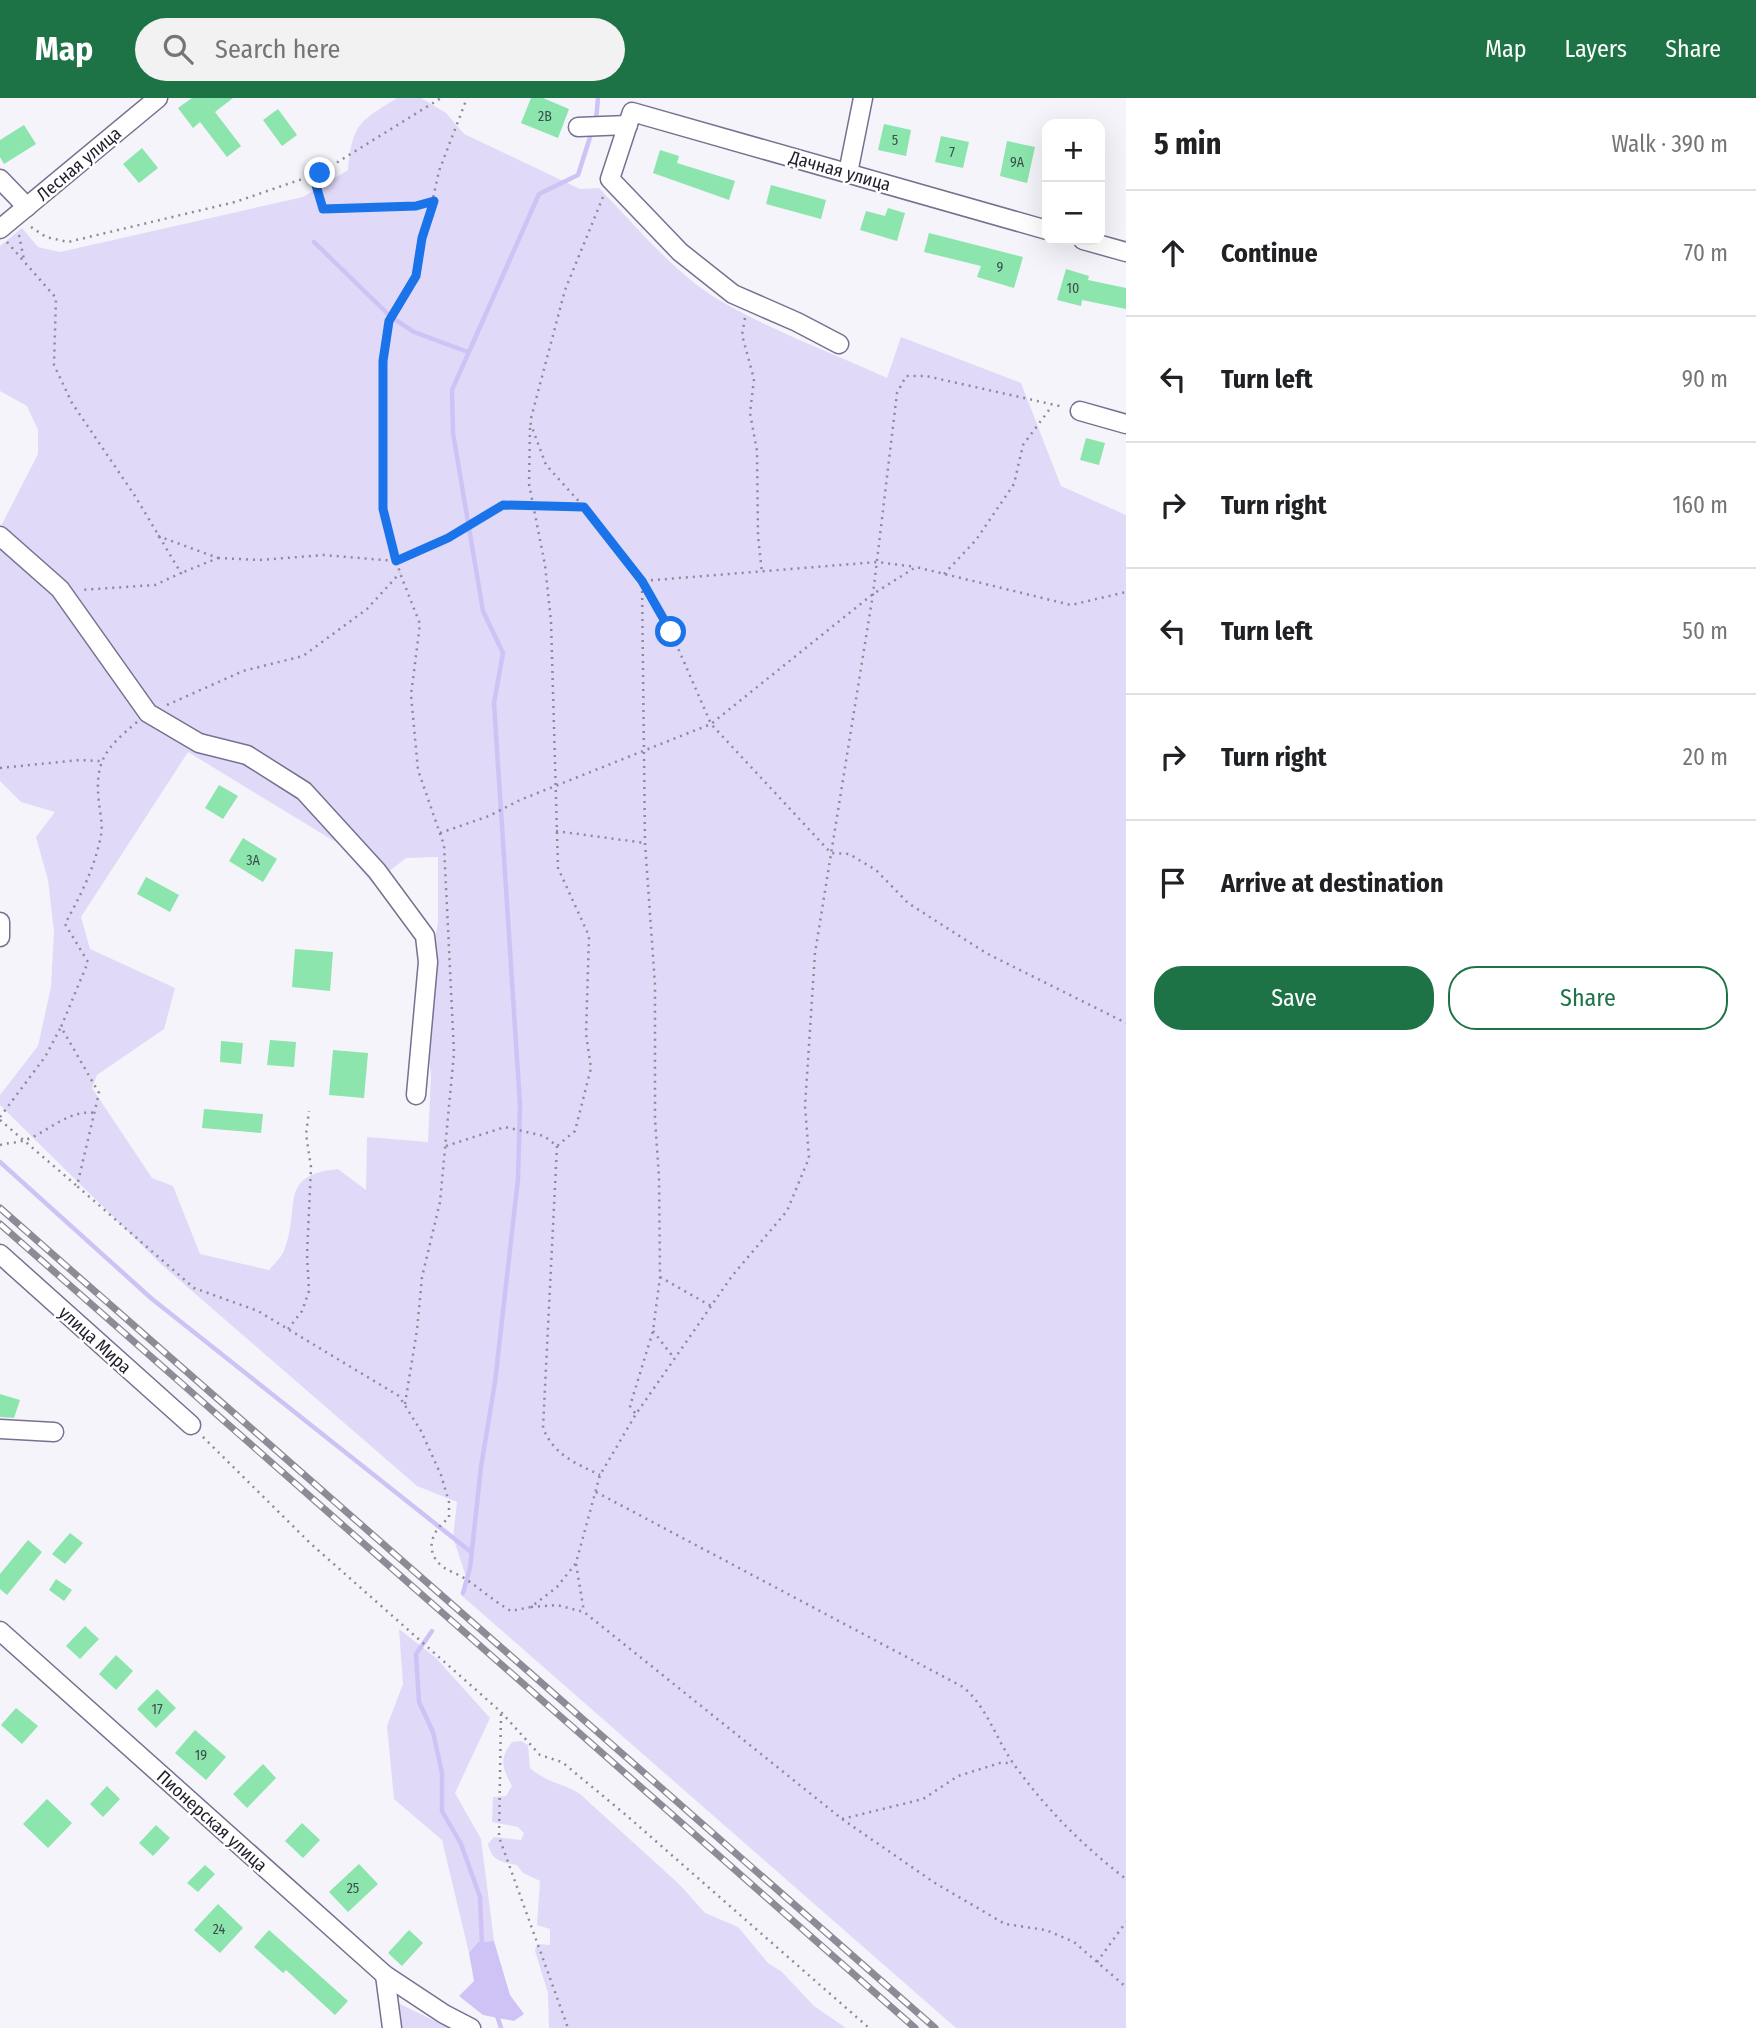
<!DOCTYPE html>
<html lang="en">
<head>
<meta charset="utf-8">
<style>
  body { margin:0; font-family:"Fira Sans Condensed",sans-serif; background:#f2f2f2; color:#202124 }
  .controls { position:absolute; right:21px; top:21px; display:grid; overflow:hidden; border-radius:14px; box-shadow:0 7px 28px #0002 }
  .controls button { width:63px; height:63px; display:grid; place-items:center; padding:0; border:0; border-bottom:2px solid #e0e0e0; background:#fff; color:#202124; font:35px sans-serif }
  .stop { position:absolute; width:21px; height:21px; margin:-16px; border:5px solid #1a73e8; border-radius:50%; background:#fff }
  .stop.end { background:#1a73e8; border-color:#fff; box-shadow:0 2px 7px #0008 }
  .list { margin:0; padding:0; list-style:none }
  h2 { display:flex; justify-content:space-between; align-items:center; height:91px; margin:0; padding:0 28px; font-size:30px }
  h2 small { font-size:23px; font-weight:400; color:#757577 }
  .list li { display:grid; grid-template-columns:46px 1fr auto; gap:21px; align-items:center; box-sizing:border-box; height:126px; padding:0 28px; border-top:2px solid #e0e0e0 }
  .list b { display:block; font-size:26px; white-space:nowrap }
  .list em { font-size:23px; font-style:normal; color:#757577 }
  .actions { display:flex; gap:14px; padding:21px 28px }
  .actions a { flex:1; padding:16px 0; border:2px solid #1e7346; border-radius:28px; text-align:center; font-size:24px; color:#1e7346 }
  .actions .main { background:#1e7346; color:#fff }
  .icon { flex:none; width:38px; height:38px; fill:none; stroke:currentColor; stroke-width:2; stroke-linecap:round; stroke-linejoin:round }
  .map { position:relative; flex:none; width:1126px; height:1930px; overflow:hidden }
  header { display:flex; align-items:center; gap:42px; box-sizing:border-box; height:98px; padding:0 35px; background:#1e7346; color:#fff }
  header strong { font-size:33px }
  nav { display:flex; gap:38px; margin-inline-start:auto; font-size:24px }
  .search { width:490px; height:63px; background:#f2f2f2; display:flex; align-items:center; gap:18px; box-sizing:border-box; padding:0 24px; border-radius:38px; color:#757577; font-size:26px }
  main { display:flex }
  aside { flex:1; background:#fff }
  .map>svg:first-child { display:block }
  .green { fill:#e0d9f8; fill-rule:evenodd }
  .water { fill:#cfc3f6 }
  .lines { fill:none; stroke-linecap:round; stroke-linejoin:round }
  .stream { stroke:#cfc3f6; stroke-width:4.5 }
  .building { fill:#8be5ac }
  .minor-casing { stroke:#777090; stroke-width:21 }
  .path { stroke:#8d8b95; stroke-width:2.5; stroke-dasharray:2 5; stroke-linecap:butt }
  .minor { stroke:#fff; stroke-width:18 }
  .rail-casing { stroke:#8d8b95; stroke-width:7 }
  .rail { stroke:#fff; stroke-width:4.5; stroke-dasharray:13; stroke-linecap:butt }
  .route { stroke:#1a73e8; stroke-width:9 }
  .labels { text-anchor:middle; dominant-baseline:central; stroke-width:5; stroke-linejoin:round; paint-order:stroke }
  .number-label { font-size:14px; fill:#3c504b }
  .street-label { font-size:18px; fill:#211e2b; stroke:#fff }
</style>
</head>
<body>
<header>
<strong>Map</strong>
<div class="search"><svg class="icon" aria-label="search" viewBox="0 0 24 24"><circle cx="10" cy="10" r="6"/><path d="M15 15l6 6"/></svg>Search here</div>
<nav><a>Map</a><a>Layers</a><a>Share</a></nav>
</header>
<main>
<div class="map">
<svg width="1126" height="1930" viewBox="0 0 1126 1930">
  <rect width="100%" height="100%" fill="#f5f4fb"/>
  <g class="green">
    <path d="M397,0H421L446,15L464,36L580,91L599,90C638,130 677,179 726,206C777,235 834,256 887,280L901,239L1021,285L1061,388L1126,417V1930H956L461,1497L467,1482L453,1439L457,1404L417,1388L162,1167L0,1007V997L38,948L51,889L54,834L48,782L36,739L55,714L21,704L0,683V430L38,356V332L27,308L0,293V148L22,130L38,149L60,154L303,99L348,72C353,25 359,24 397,0ZM188,654L339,746L373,786L406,760L438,759V824L431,867L426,934L431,977L428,1044L367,1039L366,1092L338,1071C277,1077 301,1108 285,1150C283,1158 274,1166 269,1172L200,1156L173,1088L152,1080L92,990L97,977L164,931L175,890L90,851L81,819Z"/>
    <path d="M399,1531L436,1560L490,1620L455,1695L481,1741L494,1843L478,1844L469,1855L442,1742L394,1701L387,1628L403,1586Z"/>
    <path d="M521,1643L528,1647L530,1670C547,1685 563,1685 580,1696L680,1787L705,1815L738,1829L768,1865L782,1874L814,1908L846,1930H549L548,1895L535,1853L537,1846L550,1847V1831L537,1827L540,1783L523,1775L517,1767C501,1764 492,1763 488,1746L494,1739L521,1742L524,1735L518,1729L492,1724L493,1699L506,1698L512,1688C502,1670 499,1661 512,1644Z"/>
    <path d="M398,1905L449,1930H401Z"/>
  </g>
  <path class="water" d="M494,1843L510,1897L524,1916L514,1923L483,1917L459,1898L474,1883L469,1855L478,1844Z"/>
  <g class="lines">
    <g class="stream">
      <path d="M596,23L598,0"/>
      <path d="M314,144L391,219L414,234L468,254"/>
      <path d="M0,1064L152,1201L471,1454"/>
      <path d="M463,1495L470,1470L481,1369L495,1284L518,1081L520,1007L494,605L503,555L483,513L453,335L452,292L539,96L578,77L592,33"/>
      <path d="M432,1533L416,1556L419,1604L433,1634L442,1675V1713L461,1746L480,1799L482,1847"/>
      <path d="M496,1914L501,1930"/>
    </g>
  </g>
  <g class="building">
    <path d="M192,0H233L215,14L241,48L227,59L200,24L193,30L178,10Z"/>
    <path d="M531,0H543L569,11L558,40L521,25Z"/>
    <path d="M278,11L297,37L282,48L263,22Z"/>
    <path d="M884,26L911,32L906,58L878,52Z"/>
    <path d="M24,27L36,46L4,66L0,59V42Z"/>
    <path d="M941,38L969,44L963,70L935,64Z"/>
    <path d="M1007,43L1035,49L1027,85L1000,78Z"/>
    <path d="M142,50L158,70L139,85L123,66Z"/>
    <path d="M660,52L679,58L677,65L735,83L729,102L653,75Z"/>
    <path d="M771,87L826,102L821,121L766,106Z"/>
    <path d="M888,110L905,115L897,143L860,132L866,113L885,118Z"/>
    <path d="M929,135L1023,159L1014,190L977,179L981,168L924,154Z"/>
    <path d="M1066,171L1089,178L1088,182L1126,190V211L1082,202L1081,208L1057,202Z"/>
    <path d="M1086,340L1105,345L1099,367L1080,362Z"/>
    <path d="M219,687L238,698L223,721L205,710Z"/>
    <path d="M243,740L277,761L263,784L229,763Z"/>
    <path d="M146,779L179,797L170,814L137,796Z"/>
    <path d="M295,851L333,854L330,893L292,889Z"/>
    <path d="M270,942L296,944L294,969L267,967Z"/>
    <path d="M221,943L243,945L241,966L220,964Z"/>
    <path d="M333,952L368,955L364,1000L329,997Z"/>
    <path d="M204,1011L263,1016L261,1035L202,1030Z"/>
    <path d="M0,1296L20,1302L14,1320L0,1319Z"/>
    <path d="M70,1435L83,1445L65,1466L52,1456Z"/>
    <path d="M28,1442L42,1454L7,1497L0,1491V1476Z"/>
    <path d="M56,1481L72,1492L64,1503L49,1492Z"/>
    <path d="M85,1528L99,1541L80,1561L66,1548Z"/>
    <path d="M116,1557L133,1573L116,1592L99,1576Z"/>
    <path d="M157,1591L176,1610L156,1630L137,1611Z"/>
    <path d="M16,1610L38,1628L22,1646L1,1627Z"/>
    <path d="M195,1632L226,1659L206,1682L175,1655Z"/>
    <path d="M263,1666L276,1680L247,1710L233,1696Z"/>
    <path d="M107,1688L120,1701L103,1719L90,1706Z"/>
    <path d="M47,1701L72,1725L48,1750L23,1726Z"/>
    <path d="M302,1725L320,1742L303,1760L285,1743Z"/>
    <path d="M156,1727L170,1740L153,1758L139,1745Z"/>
    <path d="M359,1766L378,1786L348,1814L329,1794Z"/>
    <path d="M205,1767L215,1776L198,1794L187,1785Z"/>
    <path d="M218,1806L243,1830L220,1855L194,1832Z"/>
    <path d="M269,1832L348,1903L335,1917L286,1872L283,1875L254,1849Z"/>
    <path d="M409,1832L423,1845L402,1868L388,1855Z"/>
  </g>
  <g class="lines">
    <defs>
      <g id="minor">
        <path d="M578,29L628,27"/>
        <path d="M848,75L863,0"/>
        <path d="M0,81L27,109"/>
        <path d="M0,131L158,0"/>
        <path d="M1083,142L1126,154"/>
        <path d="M839,246L797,224L733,196L680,154L610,81L632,14L1047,132"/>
        <path d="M1080,313L1126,326"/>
        <path d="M0,438L60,491L148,615L199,645L247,657L304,693L377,773L425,838L428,864L416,997"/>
        <path d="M0,824V839"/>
        <path d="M0,1156L191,1327"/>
        <path d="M0,1331L54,1334"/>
        <path d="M0,1533L385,1877L444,1916L471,1930"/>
        <path d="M385,1877L392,1930"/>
      </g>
    </defs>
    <use href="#minor" class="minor-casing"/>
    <g class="path">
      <path d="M313,77L323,111L417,108L434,103"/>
      <path d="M603,99L565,192L530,324L546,367L584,409L642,483L671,534L711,626L831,755L849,756L876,772L908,805L986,855L1126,925"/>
      <path d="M31,129L46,139L68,144L235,104L320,75L441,0"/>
      <path d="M19,137L24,162"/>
      <path d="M7,144L56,200L54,267L72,305L135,398L181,475L155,487L80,492"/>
      <path d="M745,220L742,237L754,281L750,315L757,353L758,438L762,475"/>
      <path d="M158,438L218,460L181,475"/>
      <path d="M218,460L260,462L324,457L396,463L448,440L503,407L582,409"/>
      <path d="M944,476L976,442L1014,386L1023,347L1052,308"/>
      <path d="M167,607L243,573L303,558L367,511L400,475"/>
      <path d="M137,624C106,650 94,663 99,705C100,715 103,727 101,737C95,770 80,798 65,826L88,864L61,929L99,995L77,1088L194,1190L258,1213L399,1298L421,1333L441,1377L449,1404V1420C432,1432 423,1453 443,1469C450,1474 459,1476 467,1482C482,1492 495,1504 511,1513L531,1509L557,1489L576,1465L600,1377L636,1316L732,1178L787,1113L809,1060L805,1008L815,855L873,496L897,295L906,278H926L1064,309"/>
      <path d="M0,670L80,662L100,663"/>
      <path d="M556,733L645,745"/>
      <path d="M440,735L489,718L520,702L711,626L873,496L916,469L1071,507L1126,494"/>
      <path d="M0,1019L45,959L61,929"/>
      <path d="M0,1022L77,1088"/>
      <path d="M0,1047C7,1045 15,1045 22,1043C47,1036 67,1011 95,1015"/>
      <path d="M446,1048L505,1029L544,1038L557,1048L575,1033L591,970L586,936L589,838L558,770L551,523L545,467L529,386L530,329"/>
      <path d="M557,1048L543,1330C554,1357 575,1365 600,1377"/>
      <path d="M660,1179L711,1208"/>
      <path d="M288,1231L302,1213L309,1193L307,1157L311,1069L306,1036L309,1013"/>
      <path d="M653,1233L674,1260"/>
      <path d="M405,1306L417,1232L422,1179L440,1104L454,955L444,747L418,672L411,597L420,526L400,475L383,411V263L389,223L416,178L439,73L467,0"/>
      <path d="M635,1315L630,1308L653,1233L660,1179L659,1079L655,1021V887L645,745L642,483L877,464L916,469"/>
      <path d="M203,1339L310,1445L501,1614L540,1657L562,1664L626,1717L869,1930"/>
      <path d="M596,1394L963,1589C987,1609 995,1639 1013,1665C1045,1710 1082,1747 1126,1781"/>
      <path d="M576,1466L584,1514"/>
      <path d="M531,1509L557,1507L584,1514L842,1721L935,1785L1005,1826L1046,1832L1074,1844L1126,1889"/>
      <path d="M501,1616L499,1739L568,1930"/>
      <path d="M842,1721L923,1701L958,1678L1000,1665H1013"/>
      <path d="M1097,1864L1126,1824"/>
    </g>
    <use href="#minor" class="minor"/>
    <defs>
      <g id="rail">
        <path d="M0,1110L935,1930"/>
        <path d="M0,1126L915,1930"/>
      </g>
    </defs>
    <use href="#rail" class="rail-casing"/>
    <use href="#rail" class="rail"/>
  </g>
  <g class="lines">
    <path class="route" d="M320,75L313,77L323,111L416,108L434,103L422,140L416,178L389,223L383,263V411L396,463L448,440L503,407L584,409L642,483L671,534"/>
  </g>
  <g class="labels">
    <g class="number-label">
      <text x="545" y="18">2В</text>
      <text x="895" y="42">5</text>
      <text x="952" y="54">7</text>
      <text x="1017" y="64">9А</text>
      <text x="1000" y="169">9</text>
      <text x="1073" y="190">10</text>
      <text x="253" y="762">3А</text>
      <text x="157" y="1611">17</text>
      <text x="201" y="1657">19</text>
      <text x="353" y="1790">25</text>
      <text x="219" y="1831">24</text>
    </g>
    <g class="street-label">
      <text transform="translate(79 66) rotate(-40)">Лесная улица</text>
      <text transform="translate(840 73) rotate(16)">Дачная улица</text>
      <text transform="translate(95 1242) rotate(42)">улица Мира</text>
      <text transform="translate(212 1723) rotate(42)">Пионерская улица</text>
    </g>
  </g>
</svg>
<div class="controls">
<button>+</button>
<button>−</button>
</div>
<div class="stop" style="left:671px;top:534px"></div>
<div class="stop end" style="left:320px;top:75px"></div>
</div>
<aside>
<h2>5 min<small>Walk · 390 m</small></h2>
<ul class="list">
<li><svg class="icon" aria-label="ahead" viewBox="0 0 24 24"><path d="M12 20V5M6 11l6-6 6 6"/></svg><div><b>Continue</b></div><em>70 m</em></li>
<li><svg class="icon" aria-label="left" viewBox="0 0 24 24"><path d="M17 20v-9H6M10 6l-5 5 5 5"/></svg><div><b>Turn left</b></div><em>90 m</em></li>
<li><svg class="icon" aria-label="right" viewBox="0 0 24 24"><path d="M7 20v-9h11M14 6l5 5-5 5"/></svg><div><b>Turn right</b></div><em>160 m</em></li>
<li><svg class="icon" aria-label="left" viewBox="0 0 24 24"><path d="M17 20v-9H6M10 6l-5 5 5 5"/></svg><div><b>Turn left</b></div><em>50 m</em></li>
<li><svg class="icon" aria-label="right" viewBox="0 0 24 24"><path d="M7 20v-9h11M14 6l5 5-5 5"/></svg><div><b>Turn right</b></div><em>20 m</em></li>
<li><svg class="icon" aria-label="arrive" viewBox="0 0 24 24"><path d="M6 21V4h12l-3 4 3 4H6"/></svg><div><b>Arrive at destination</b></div></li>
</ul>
<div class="actions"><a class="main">Save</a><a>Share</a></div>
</aside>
</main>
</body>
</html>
